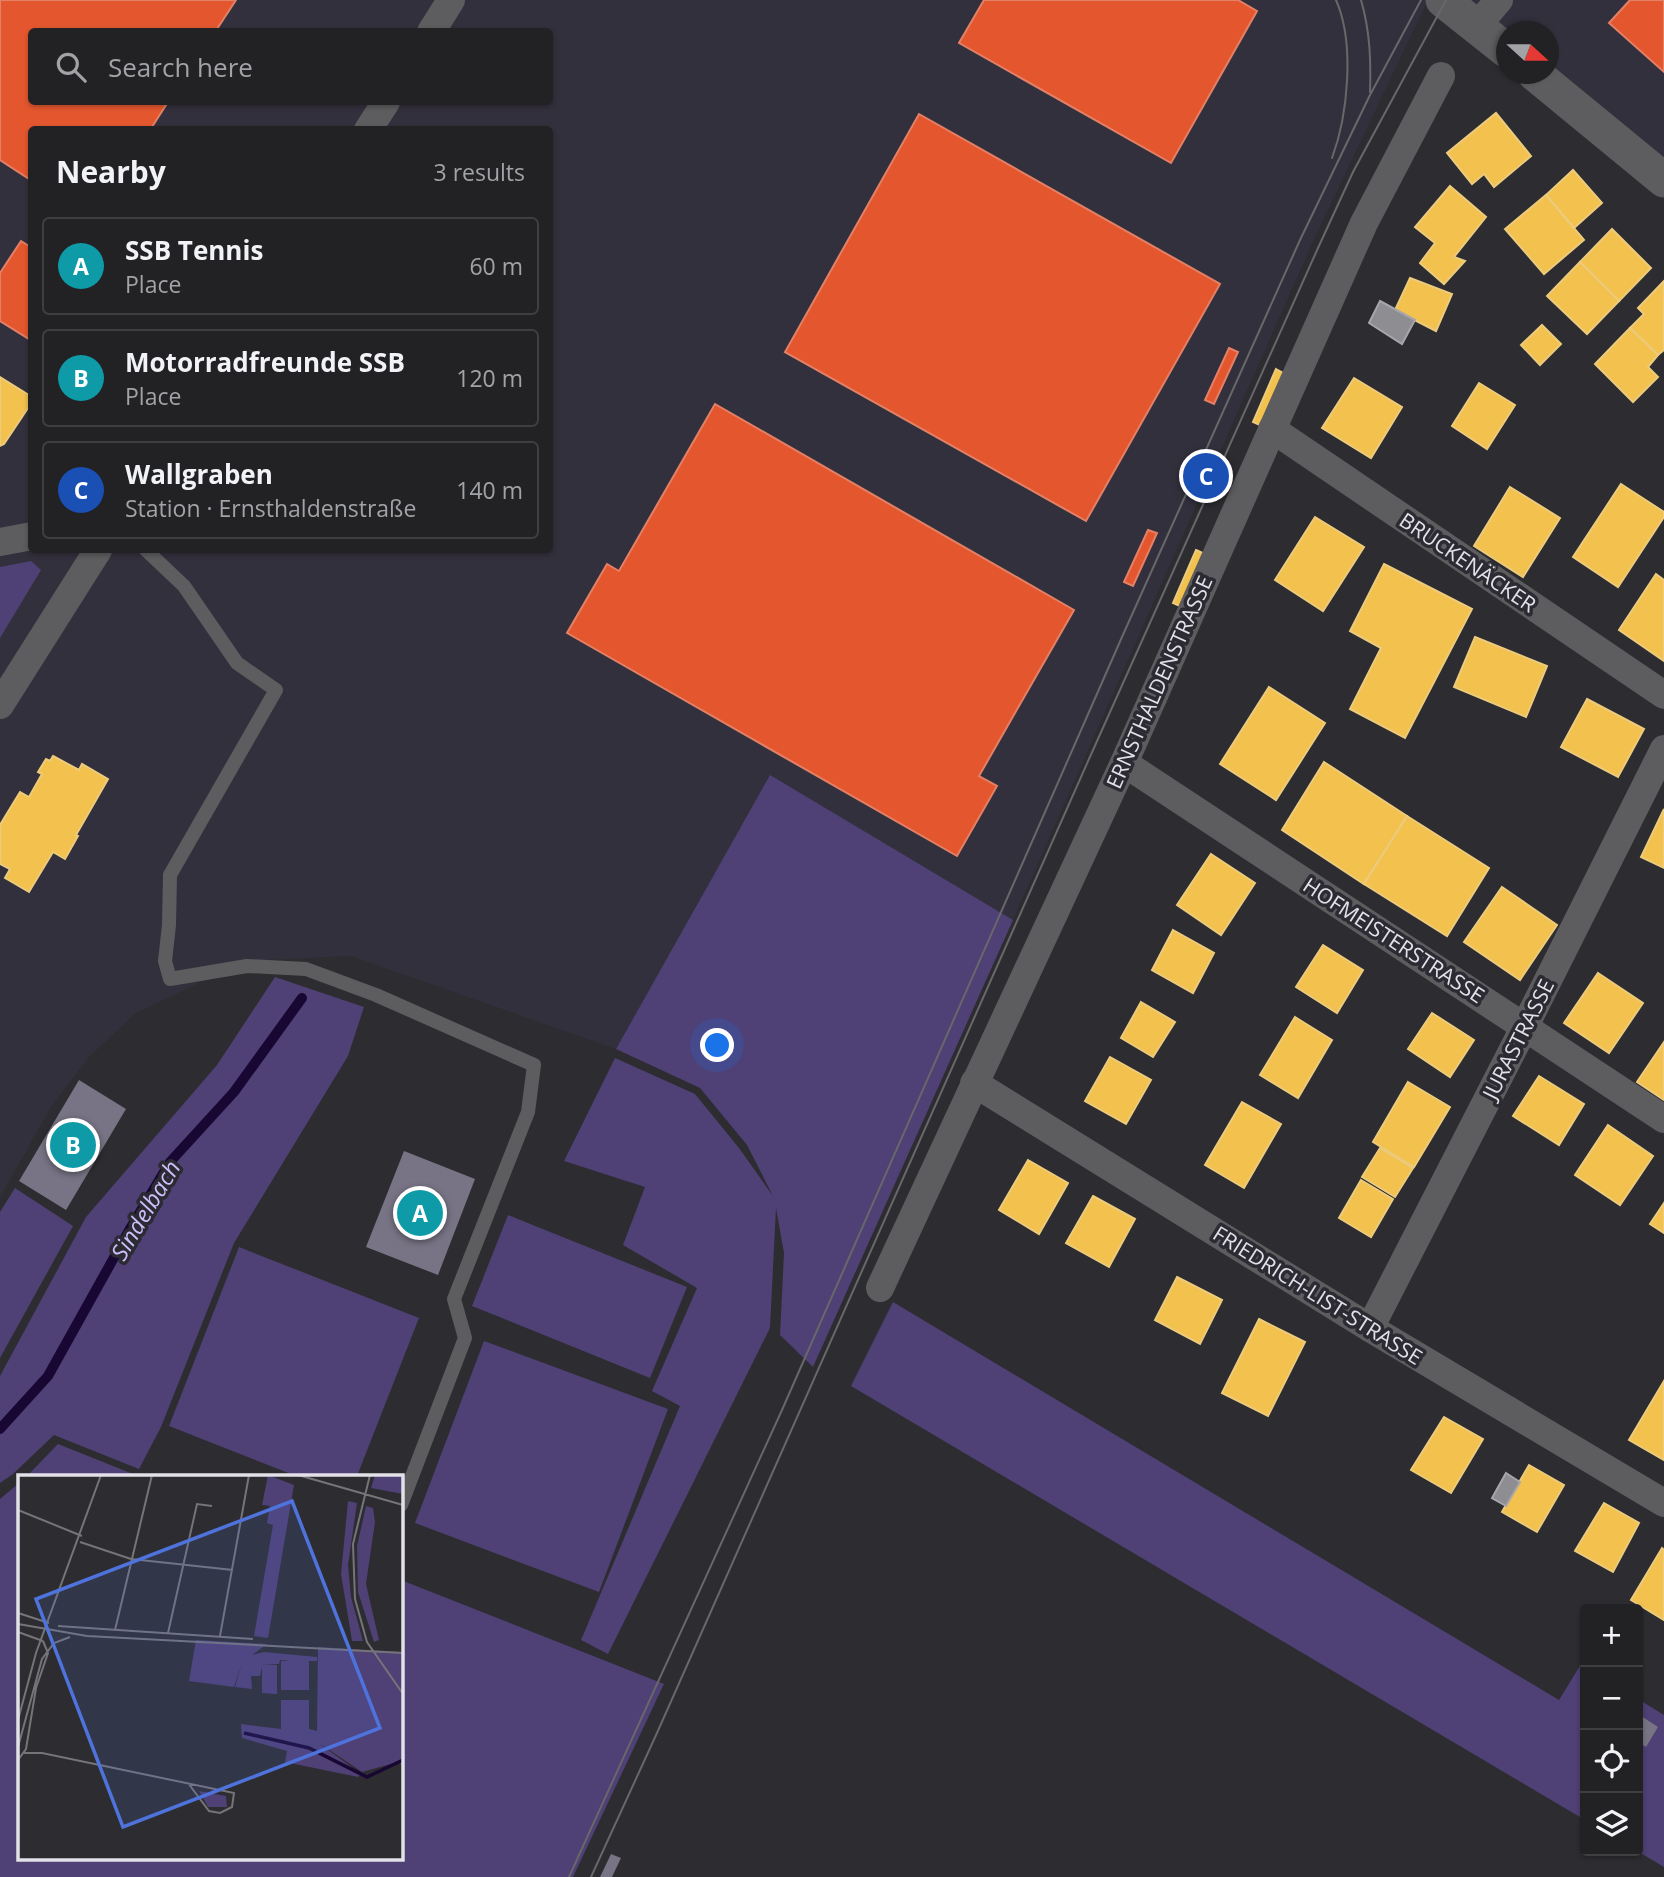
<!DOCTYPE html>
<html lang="en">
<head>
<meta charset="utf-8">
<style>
  body { margin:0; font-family:"Open Sans",sans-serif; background:#2a292c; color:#f1f3f6 }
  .controls { position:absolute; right:21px; bottom:21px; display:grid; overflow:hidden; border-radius:7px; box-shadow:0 2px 5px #0004 }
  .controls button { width:63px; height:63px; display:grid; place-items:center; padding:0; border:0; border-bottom:2px solid #3f3e41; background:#222124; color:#f1f3f6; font:35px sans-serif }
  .compass { position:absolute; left:1496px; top:21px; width:63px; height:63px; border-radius:50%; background:#222124; box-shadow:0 2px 5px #0004; rotate:111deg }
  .you { position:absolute; left:718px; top:1046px; width:24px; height:24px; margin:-18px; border:5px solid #fff; border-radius:50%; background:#1a73e8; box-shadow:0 0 0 10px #1a73e833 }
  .badge { display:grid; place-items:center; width:46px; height:46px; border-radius:50%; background:#a3a2a7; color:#fff; font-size:23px; font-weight:700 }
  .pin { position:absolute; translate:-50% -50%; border:4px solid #fff; box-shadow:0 2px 7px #0006 }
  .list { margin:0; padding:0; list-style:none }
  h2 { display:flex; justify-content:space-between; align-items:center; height:91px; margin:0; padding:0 28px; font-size:30px }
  h2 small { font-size:23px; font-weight:400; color:#a2a3a6 }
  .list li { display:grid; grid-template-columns:46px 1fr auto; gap:21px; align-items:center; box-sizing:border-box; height:98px; margin:0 14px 14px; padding:0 14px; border:2px solid #3f3e41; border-radius:7px }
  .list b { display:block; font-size:26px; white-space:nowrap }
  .list p { margin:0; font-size:23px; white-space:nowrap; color:#a2a3a6 }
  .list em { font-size:23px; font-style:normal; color:#a2a3a6 }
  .icon { flex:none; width:38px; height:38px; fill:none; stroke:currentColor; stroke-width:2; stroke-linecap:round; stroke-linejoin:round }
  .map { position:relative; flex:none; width:1664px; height:1877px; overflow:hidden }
  .search { position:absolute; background:#222124; box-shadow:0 2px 5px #0004; left:28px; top:28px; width:525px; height:77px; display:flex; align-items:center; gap:18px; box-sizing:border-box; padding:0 24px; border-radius:7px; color:#a2a3a6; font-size:26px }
  .panel { position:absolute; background:#222124; box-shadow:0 2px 5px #0004; left:28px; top:126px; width:525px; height:427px; border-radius:7px }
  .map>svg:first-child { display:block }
  .built { fill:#33303d; fill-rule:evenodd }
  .green { fill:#4f4075 }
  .homes { fill:#f2c14e; stroke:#edcb7c; stroke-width:2 }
  .shops { fill:#e4572e; stroke:#e38066; stroke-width:2 }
  .industry { fill:#8d8d92; stroke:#a6a6ac; stroke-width:2 }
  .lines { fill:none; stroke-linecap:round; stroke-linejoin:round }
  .stream { stroke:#180733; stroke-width:10 }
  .building { fill:#787485 }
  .service { stroke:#5d5d5f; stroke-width:14 }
  .minor { stroke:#5d5d5f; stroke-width:28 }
  .tertiary { stroke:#5d5d5f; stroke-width:35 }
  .tram { stroke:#68686b; stroke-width:2 }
  .labels { text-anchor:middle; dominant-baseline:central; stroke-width:7; stroke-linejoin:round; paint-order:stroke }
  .street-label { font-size:21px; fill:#e2e1e7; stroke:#2c2a32 }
  .water-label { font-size:23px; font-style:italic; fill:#ccbffb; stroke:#2c2a32 }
  .inset-river { fill:none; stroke:#180733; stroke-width:3.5 }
  .inset-road { fill:none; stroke:#757479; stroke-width:2 }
  .view { fill:#4e73dc; fill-opacity:0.15; stroke:#4e73dc; stroke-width:3.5 }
  .inset-edge { fill:none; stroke:#e2e1e7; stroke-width:3.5 }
</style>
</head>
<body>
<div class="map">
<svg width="1664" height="1877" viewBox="0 0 1664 1877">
  <rect width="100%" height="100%" fill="#2d2c30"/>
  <g class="built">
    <path d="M0,0H1428L1314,239L1013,920L770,776L616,1049L351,956L245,961L136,1013L90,1056L51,1107L0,1197ZM32,32H550V102H32ZM32,130H550V550H32Z"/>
    <path d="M1437,0H1664V189L1548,74V32H1506Z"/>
  </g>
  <g class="green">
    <path d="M31,561L41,570L0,638V567Z"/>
    <path d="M770,775L1013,920L813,1367L780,1335L784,1253L776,1208L770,1328L608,1654L581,1640L680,1406L652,1391L697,1288L623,1245L645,1187L564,1161L615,1058L695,1094L739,1148L773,1196L747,1145L700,1088L616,1049Z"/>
    <path d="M275,977L364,1007L348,1056L234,1243L161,1427L139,1469L54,1435L13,1474L0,1483V1376L86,1217L217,1065Z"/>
    <path d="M15,1188L73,1226L0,1358V1212Z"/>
    <path d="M508,1215L687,1287L650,1378L472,1306Z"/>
    <path d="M239,1247L419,1318L357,1476H296L169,1426Z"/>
    <path d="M893,1302L1559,1700L1581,1664L1585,1666V1820L851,1386Z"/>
    <path d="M484,1341L668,1409L599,1592L415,1523Z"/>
    <path d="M58,1444L138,1476H27Z"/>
    <path d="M19,1483V1858H401V1580L664,1684L573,1877H0V1499Z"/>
    <path d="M1638,1699L1664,1715V1867L1637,1851Z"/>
  </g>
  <g class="homes">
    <path d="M1496,113L1531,156L1494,187L1484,174L1472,184L1447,153Z"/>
    <path d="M1573,170L1602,203L1574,228L1546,195Z"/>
    <path d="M1450,186L1486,217L1454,257L1465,261L1444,284L1420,263L1435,243L1415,227Z"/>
    <path d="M1546,195L1584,240L1544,274L1505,229Z"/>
    <path d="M1612,229L1651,268L1619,301L1580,262Z"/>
    <path d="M1580,262L1619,301L1587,334L1547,296Z"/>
    <path d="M1410,278L1452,294L1436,331L1395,310Z"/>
    <path d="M1664,281V350L1658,355L1630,328L1644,314L1638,308Z"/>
    <path d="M1542,325L1561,344L1540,365L1521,345Z"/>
    <path d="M1630,328L1658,355L1648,367L1658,377L1633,402L1595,364Z"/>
    <path d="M1276,369L1285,374L1262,426L1253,422Z"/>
    <path d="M0,377L32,397V402L4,444L0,446Z"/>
    <path d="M1354,378L1402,407L1371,458L1322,428Z"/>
    <path d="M1479,383L1515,405L1487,449L1452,426Z"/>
    <path d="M1621,484L1664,512V517L1618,587L1573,557Z"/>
    <path d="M1510,487L1560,518L1523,577L1474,546Z"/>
    <path d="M1315,517L1364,547L1323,611L1275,580Z"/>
    <path d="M1196,550L1205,554L1182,607L1173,603Z"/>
    <path d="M1384,564L1472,609L1405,738L1350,709L1381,648L1350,631Z"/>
    <path d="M1656,574L1664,580V661L1619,630Z"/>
    <path d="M1475,637L1547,666L1526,717L1454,687Z"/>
    <path d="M1269,687L1325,723L1276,800L1220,764Z"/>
    <path d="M1587,699L1644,729L1618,777L1561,747Z"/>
    <path d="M53,756L79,770L82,764L108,779L76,835L78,836L65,859L53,852L29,892L5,878L10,869L0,864V825L20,792L29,797L42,774L38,772L46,759L50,761Z"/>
    <path d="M1324,762L1407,816L1364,884L1282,830Z"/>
    <path d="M1664,809V868L1641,857Z"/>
    <path d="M1407,816L1489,868L1447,936L1364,884Z"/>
    <path d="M1211,854L1255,883L1221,935L1177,905Z"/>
    <path d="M1502,887L1557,925L1520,980L1464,942Z"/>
    <path d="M1173,930L1214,953L1193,993L1152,970Z"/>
    <path d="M1323,945L1363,970L1337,1013L1296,987Z"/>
    <path d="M1598,973L1643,1003L1609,1053L1564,1023Z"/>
    <path d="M1141,1002L1175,1022L1153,1057L1121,1038Z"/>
    <path d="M1432,1013L1474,1040L1450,1077L1408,1049Z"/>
    <path d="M1295,1017L1332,1040L1298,1098L1260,1075Z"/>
    <path d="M1664,1042V1100L1637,1082Z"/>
    <path d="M1110,1057L1151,1080L1126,1124L1085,1101Z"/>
    <path d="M1539,1076L1584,1104L1559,1145L1513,1116Z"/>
    <path d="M1408,1082L1450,1107L1414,1167L1373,1142Z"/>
    <path d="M1242,1102L1281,1124L1244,1188L1205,1165Z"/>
    <path d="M1608,1125L1653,1156L1620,1205L1575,1175Z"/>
    <path d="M1380,1148L1413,1168L1395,1197L1362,1177Z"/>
    <path d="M1028,1160L1068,1183L1039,1234L999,1210Z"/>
    <path d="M1361,1180L1393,1199L1371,1237L1339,1218Z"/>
    <path d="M1093,1196L1135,1219L1109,1267L1066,1243Z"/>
    <path d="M1664,1203V1233L1650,1224Z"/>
    <path d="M1177,1277L1222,1300L1200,1344L1155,1320Z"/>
    <path d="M1259,1319L1305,1342L1268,1416L1222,1393Z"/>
    <path d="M1664,1381V1460L1629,1440Z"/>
    <path d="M1444,1417L1483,1439L1451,1493L1411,1470Z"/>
    <path d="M1529,1465L1564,1485L1537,1532L1502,1512Z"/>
    <path d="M1604,1503L1639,1523L1613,1572L1575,1551Z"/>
    <path d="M1662,1548L1664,1550V1620L1631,1600Z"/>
  </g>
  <g class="shops">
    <path d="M0,0H236L215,32H32V102H168L150,130H32V181L0,160Z"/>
    <path d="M984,0H1238L1257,11L1171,163L959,43Z"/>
    <path d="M1630,0H1664V72L1609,23Z"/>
    <path d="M919,114L1220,284L1086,521L785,352Z"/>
    <path d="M21,241L32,248V341L0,321V273Z"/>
    <path d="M1229,348L1238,352L1214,404L1205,400Z"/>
    <path d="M715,404L1074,610L979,776L997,786L957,856L567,633L607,564L619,571Z"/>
    <path d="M1148,530L1157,533L1133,586L1124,582Z"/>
  </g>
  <g class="industry">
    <path d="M1380,301L1415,320L1402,344L1369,323Z"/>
    <path d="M1506,1473L1520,1482L1506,1506L1492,1498Z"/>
  </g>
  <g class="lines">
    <path class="stream" d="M0,1429L48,1376L131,1227L170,1162L234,1092L302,998"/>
  </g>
  <g class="building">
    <path d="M79,1080L126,1109L66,1210L19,1181Z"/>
    <path d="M404,1151L475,1179L438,1275L366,1247Z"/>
    <path d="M1638,1714L1658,1727L1646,1747L1638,1742Z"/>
    <path d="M611,1854L621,1858L612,1877H600Z"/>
  </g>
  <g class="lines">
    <path class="service" d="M146,550L184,586L237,663L276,690L170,875L169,925L165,961L170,979L247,966L306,969L376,995L534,1065L528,1112L454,1299L465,1338L401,1505"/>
    <g class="minor">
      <path d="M1476,27L1499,0"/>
      <path d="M431,32L451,0"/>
      <path d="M368,130L386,102"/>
      <path d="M1272,429L1664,695"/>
      <path d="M0,542L32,536"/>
      <path d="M0,705L98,550"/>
      <path d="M1124,763L1664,1119"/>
      <path d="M974,1083L1370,1328L1664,1503"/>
      <path d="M880,1288L1124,763L1364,223L1441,76"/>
      <path d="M1370,1328L1525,1026L1664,749"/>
    </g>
    <g class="tertiary">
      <path d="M1443,0L1506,50"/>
      <path d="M1535,74L1664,180"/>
    </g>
    <g class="tram">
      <path d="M1361,0C1370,31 1371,60 1370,92"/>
      <path d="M1332,158C1348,115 1355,43 1336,0"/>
      <path d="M569,1877L782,1410L1122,637L1300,240L1370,95L1421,0"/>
      <path d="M591,1877L657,1733L1089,759L1318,248L1353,172L1446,0"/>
    </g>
  </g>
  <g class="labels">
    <g class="street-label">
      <text transform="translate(1468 562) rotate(34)">BRUCKENÄCKER</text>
      <text transform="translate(1159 682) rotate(-66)">ERNSTHALDENSTRASSE</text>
      <text transform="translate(1394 940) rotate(33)">HOFMEISTERSTRASSE</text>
      <text transform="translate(1518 1039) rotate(-63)">JURASTRASSE</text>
      <text transform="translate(1318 1295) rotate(32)">FRIEDRICH-LIST-STRASSE</text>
    </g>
    <g class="water-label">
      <text transform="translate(145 1210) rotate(-59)">Sindelbach</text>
    </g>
  </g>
  <g transform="translate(18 1475)">
    <rect width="385" height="385" fill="#2d2c30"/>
    <path d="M250,0L276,10L250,163L236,161L255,50L249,48L252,31L244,30ZM357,0H385V19L353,13ZM330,26L339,28L330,90L333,122L345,166H334L323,99ZM348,31L355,33L357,47L348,109L361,165L356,167L340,117L339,71ZM178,165L249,169L234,180L246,177L299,182V186H291V215H263V186L273,185H262L261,189H244L259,190V219L244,218V192L242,201H233L234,214L217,212L224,188L216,212L171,206ZM300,172L385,177V291L380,287L344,297L298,266L343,299L340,302L267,287L269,276L224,263L223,249L263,254V225H291V254L299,256ZM181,316L208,321L209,332H190Z" fill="#4f4075"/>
    <path class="inset-river" d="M226,258L291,273L349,302L385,285"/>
    <path class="inset-road" d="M280,0L385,30M352,0L335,69L337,124L349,167L385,219M0,35L64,61M62,67L113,84L215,95M0,138L31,148M0,149L69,161L385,178M40,151L235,164M97,155L134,0M0,157L25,166M150,158L179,29L194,31M202,161L231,0M0,245L18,178L83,0M0,272L24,184L36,168L52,162M6,278H24L216,318L214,332L202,338L191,336L170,308M0,285L8,274L18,213L30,178L25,166"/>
    <path class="view" d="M274,26L362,253L105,352L18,124Z"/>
    <rect width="385" height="385" class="inset-edge"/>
  </g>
</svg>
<div class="controls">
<button>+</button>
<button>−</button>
<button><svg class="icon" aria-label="locate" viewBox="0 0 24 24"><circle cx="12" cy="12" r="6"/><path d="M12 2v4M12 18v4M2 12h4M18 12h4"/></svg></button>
<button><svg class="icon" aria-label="layers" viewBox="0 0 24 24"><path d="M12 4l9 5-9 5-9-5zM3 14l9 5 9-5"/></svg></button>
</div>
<svg class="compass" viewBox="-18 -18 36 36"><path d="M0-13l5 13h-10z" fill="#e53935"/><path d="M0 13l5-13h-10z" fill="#a2a3a6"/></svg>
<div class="you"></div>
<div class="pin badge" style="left:420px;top:1213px;background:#0f9aa8">A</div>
<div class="pin badge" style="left:73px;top:1145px;background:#0f9aa8">B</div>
<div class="pin badge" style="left:1206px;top:476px;background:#1a4fb4">C</div>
<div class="search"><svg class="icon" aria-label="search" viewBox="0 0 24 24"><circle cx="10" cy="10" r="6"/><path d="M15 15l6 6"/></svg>Search here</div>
<section class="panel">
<h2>Nearby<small>3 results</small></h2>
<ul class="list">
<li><span class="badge" style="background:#0f9aa8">A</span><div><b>SSB Tennis</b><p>Place</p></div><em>60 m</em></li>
<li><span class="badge" style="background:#0f9aa8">B</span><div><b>Motorradfreunde SSB</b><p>Place</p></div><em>120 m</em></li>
<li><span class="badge" style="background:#1a4fb4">C</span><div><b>Wallgraben</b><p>Station · Ernsthaldenstraße</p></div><em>140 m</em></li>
</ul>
</section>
</div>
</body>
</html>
